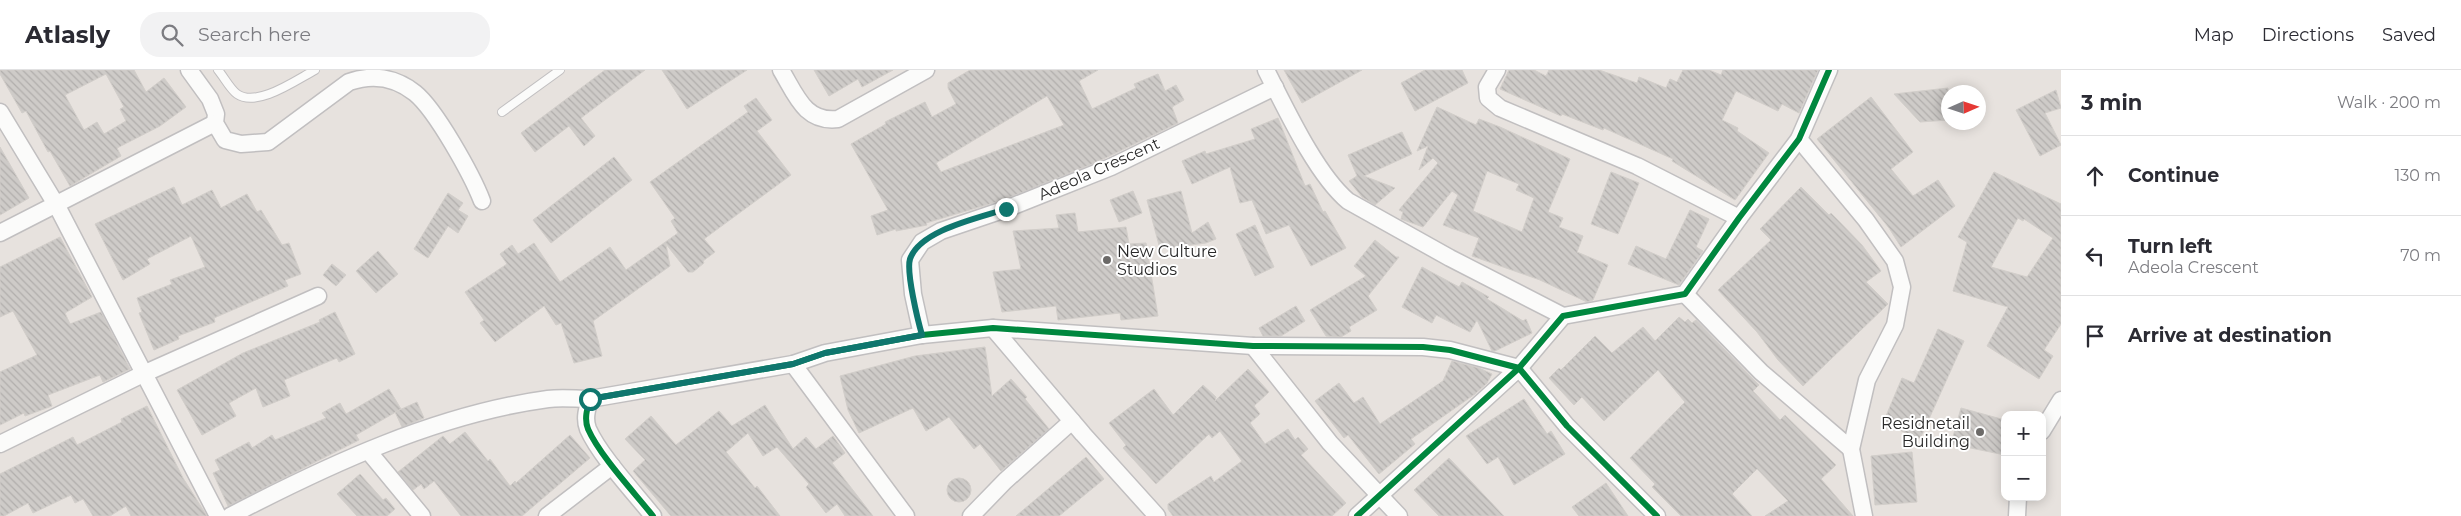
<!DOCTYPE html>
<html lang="en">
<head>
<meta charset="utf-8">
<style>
  body { margin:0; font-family:Montserrat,sans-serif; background:#f2f2f3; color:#2b2b33 }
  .controls { position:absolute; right:15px; bottom:15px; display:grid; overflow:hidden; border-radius:10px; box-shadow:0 2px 12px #0003 }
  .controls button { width:45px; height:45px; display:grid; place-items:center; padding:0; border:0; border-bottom:1px solid #e1e1e2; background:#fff; color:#2b2b33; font:25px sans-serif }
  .compass { position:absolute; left:1941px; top:15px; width:45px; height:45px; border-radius:50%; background:#fff; box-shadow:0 2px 12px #0003; rotate:87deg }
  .stop { position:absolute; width:15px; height:15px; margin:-11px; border:4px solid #0f766e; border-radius:50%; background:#fff }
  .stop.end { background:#0f766e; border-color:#fff; box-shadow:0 1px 5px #0008 }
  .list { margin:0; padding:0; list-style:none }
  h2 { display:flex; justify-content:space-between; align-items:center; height:65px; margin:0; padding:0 20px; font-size:21px }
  h2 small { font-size:16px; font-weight:400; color:#7c7c81 }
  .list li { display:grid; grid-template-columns:32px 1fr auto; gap:15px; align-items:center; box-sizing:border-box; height:80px; padding:0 20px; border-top:1px solid #e1e1e2 }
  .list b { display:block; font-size:19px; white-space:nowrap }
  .list p { margin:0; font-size:16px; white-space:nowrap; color:#7c7c81 }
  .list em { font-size:16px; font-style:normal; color:#7c7c81 }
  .icon { flex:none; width:28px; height:28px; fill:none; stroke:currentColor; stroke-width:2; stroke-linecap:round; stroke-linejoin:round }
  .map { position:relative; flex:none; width:2061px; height:446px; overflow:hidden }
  header { display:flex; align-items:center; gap:30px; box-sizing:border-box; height:70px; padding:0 25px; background:#fff; border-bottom:1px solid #e1e1e2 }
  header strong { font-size:24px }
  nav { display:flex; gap:28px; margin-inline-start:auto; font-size:18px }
  .search { width:350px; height:45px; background:#f2f2f3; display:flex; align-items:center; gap:12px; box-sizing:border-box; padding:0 18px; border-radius:20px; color:#7c7c81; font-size:19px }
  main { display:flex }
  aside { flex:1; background:#fff }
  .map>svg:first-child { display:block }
  .building { fill:url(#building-back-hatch); stroke:#d2ceca; fill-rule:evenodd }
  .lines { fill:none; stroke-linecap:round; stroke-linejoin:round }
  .lane-casing { stroke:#c1bfc0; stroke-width:10 }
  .street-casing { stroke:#c1bfc0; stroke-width:19 }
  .lane { stroke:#fbfbfa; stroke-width:8 }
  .street { stroke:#fbfbfa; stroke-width:16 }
  .cycleway-casing { stroke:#fff; stroke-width:9 }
  .cycleway { stroke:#00873e; stroke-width:6 }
  .route { stroke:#0f766e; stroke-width:6 }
  .poi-dot { fill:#6c6a68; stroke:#fff; stroke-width:2 }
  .labels { text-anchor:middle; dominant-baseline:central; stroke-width:4; stroke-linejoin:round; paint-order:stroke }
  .street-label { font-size:16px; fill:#292929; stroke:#fff }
  .poi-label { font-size:16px; fill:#292929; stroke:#fff; text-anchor:start }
</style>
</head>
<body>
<header>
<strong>Atlasly</strong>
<div class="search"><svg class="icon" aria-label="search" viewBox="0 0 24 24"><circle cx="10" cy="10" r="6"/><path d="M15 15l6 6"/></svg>Search here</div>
<nav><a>Map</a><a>Directions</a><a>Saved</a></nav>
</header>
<main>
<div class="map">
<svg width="2061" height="446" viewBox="0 0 2061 446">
  <defs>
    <pattern id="building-back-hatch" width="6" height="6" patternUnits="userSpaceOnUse" patternTransform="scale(1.25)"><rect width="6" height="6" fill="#cecbc8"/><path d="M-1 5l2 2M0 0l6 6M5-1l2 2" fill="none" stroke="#b1aeac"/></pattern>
  </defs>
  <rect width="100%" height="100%" fill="#e7e2de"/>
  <g class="building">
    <path d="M0,0H134L146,22L164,8L186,37L160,56L117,78L121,86L70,116L50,81L48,82L26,41L22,43L0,4ZM106,4L124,37L120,39L126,51L104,64L97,52L84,60L65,25Z"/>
    <path d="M605,0H645L581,48L595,66L584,76L569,56L535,82L521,63Z"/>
    <path d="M662,0H747L687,39Z"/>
    <path d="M814,0H893L862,17L858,9L829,26Z"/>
    <path d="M970,0H1098L1079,11L1092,39L1136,18L1134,14L1158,4L1165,21L1176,15L1184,30L1172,37L1178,53L1097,92L1003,130L926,153L927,155L896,161V159L877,165L871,146L888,140L851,74L886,54L885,52L925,32L932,47L956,34L948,18V13ZM1047,26L1064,55L941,102L936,93Z"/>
    <path d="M1284,0H1362L1302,33Z"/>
    <path d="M1425,0H1462L1468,13L1415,41L1401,13Z"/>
    <path d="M1509,0H1534L1546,6L1549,0H1599L1637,13L1639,7L1666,18L1670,9L1677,12L1683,0H1709L1721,5L1723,0H1818L1799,43L1782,34L1778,41L1736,21L1722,50L1738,58L1737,61L1769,83L1735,130L1672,91L1673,89L1604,58L1603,60L1562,44L1561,46L1500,19Z"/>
    <path d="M1948,18V50L1920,52L1894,24Z"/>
    <path d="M2056,20L2061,38L2045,43L2061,75L2040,86L2016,40Z"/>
    <path d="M1871,27L1913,82L1891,99L1913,126L1938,110L1955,136L1901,177L1889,158L1817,69Z"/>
    <path d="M756,28L772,50L757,61L791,105L704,169L715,182L703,191L704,193L693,202H688L666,174L670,196L593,251L602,286L574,293L561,253L556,255L544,236L495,272L480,253L484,250L465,222L507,194L500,184L512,175L518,184L534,173L560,212L610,177L626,200L678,163L671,151L675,148L650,112L748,42L744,36Z"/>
    <path d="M1437,37L1476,55L1479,49L1500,57L1570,89L1548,142L1563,148L1559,157L1583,166L1577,182L1608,195L1593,230L1587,232L1540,210L1472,186L1479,168L1443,155L1458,125L1452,121L1423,157L1401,149L1403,142L1399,140L1438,93L1433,88L1419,100L1428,76L1417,81ZM1487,101L1519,114L1516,120L1534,128L1522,162L1473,141Z"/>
    <path d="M1278,48L1305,116L1310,114L1323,142L1325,141L1346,178L1311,196L1289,155L1266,164L1252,130L1240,133L1230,97L1192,114L1182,91L1205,81L1206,84L1255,69L1251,59Z"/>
    <path d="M1402,62L1412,84L1364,106L1395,118L1375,135L1362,127L1349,111L1357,106L1348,85Z"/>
    <path d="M0,77L29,128L0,145Z"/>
    <path d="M614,87L632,110L551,173L533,150Z"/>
    <path d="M1611,102L1639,113L1618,164L1591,154Z"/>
    <path d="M1994,102L2061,134V254L2044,280L2053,286L2039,309L1987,276L2008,237L1953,221L1967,172L1958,167ZM2018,148L2023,151L2024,149L2053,168L2027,207L1991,197Z"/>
    <path d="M174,117L182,135L212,120L221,138L247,124L257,142L261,140L282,175L289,173L301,204L285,210L288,216L214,248L215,252L178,266L179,269L154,280L139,243L142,242L137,228L172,214L170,210L205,197L191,166L147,189L150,194L123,210L95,154Z"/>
    <path d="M1801,117L1829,145L1831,143L1862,175L1881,201L1866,212L1888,234L1803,316L1778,290L1757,262L1718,220L1771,170L1760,159Z"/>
    <path d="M1133,121L1142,143L1119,152L1110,130Z"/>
    <path d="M1181,121L1192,163L1208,152L1216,169L1206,173L1160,179L1147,130Z"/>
    <path d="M448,123L463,133L458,140L468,146L458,163L448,156L428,188L414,179Z"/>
    <path d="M1690,140L1709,149L1696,177L1703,181L1679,215L1628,194L1636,176L1666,189Z"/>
    <path d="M1075,143L1078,162L1126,157L1129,174L1146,173L1158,246L1121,250L1120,243L1058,250L1056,236L1002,242L993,202L1021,199L1013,161L1059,158L1056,145Z"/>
    <path d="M1255,155L1274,197L1255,206L1236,164Z"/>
    <path d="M60,167L92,227L65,243L70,254L101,242L130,299L103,312L100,305L48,325L52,336L25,346L24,343L0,355V302L37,285L13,241L0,247V197Z"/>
    <path d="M1375,170L1396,187H1399L1368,226L1377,240L1349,257L1351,261L1341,267L1326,266L1310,240L1366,206L1354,196Z"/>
    <path d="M378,181L398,204L376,223L356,201Z"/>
    <path d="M332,194L346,205L336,216L323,205Z"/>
    <path d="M1422,197L1459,217L1462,212L1489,227L1487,229L1523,251L1526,249L1532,263L1495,281H1492L1477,250L1470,262L1436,245L1432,253L1402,237Z"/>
    <path d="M1296,236L1305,251L1281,266H1263L1259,258Z"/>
    <path d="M335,242L355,284L339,292L337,288L284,310L290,326L263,337L256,318L229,333L236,346L202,365L177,320L243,283L320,252L319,250Z"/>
    <path d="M1679,247L1685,252L1688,249L1692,253L1696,250L1759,315L1753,321L1780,350L1785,345L1836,395L1821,409L1853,446H1765L1788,431L1757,399L1732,424L1752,446H1681L1652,417L1655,414L1630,388L1685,332L1658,300L1604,351L1582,327L1574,335L1549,308L1559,298L1561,300L1595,266L1612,283L1643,257L1655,271Z"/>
    <path d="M1938,259L1964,271L1920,369L1883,353L1902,308L1914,313Z"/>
    <path d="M985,277L992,326L1011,309L1027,327L1025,329L1049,359L1001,401L980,374L974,379L949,347L926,361L913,338L859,363L848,340L840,306L915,286Z"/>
    <path d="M1452,291L1479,298L1492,304L1487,313L1475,324L1411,369L1415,374L1379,404L1348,365L1344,368L1315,331L1339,313L1354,333L1363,327L1380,354L1443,311Z"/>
    <path d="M1248,299L1269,322L1254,336L1260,344L1250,353L1265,374L1288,359L1295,370L1298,367L1308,379L1301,385L1346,433L1332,446H1173L1168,439V434L1211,406L1214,412L1242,391L1220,361L1212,368L1209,364L1156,414L1123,378L1126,375L1109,353L1154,319L1173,345L1203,315L1216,327L1215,331Z"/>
    <path d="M389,319L401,339L356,365L359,370L228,436L213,403L220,400L215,390L249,372L252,378L272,365L275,370L326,348L322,343L340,333L346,344Z"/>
    <path d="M1524,329L1547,364L1551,361L1565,384L1514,415L1498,387L1487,394L1466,366Z"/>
    <path d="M417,332L424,348L402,357L395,342Z"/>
    <path d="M765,335L793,379L806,367L816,379L833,366L845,383L832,393L873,446H845L837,434L826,443L806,417L809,414L777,377L763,386L748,363L726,382L755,418L757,416L780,446H671L633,401L645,390L625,369L651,346L676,375L719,341L732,356Z"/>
    <path d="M147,336L183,408L207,446H131L126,436L110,446H93L83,429L75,433L71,425L33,443L28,433L4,446H0V404L73,367L77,375L122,352L121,349Z"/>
    <path d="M1961,338L2005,350V385L1951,374Z"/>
    <path d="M465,362L488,391L490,389L510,416L515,411L516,413L570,365L590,388L522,446H461L434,411L424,419L421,414L413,420L398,402L443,366L450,374Z"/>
    <path d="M1912,382L1917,432L1875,435L1871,386Z"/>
    <path d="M1086,387L1104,409L1059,446H1016Z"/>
    <path d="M1449,388L1504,446H1439L1414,420Z"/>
    <path d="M360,404L383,430L386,428L395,439L387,446H357L337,424Z"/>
    <circle cx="959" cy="420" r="12"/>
    <path d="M1606,413L1628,446H1579L1572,437Z"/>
  </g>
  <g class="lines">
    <defs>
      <g id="lane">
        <path d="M218,0C224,7 230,19 237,24C257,38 296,10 315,0"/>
        <path d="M502,42L560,0"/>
      </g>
      <g id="street">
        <path d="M189,0L210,29L216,44L215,53L225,70L241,74L268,72L349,12C372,4 395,7 415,23C436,40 472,105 482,131"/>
        <path d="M781,0C796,25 805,53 838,49L926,0"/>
        <path d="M1266,0C1286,39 1316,104 1348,131L1450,188L1563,246"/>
        <path d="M1497,0L1487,17L1488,28L1500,38L1637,96L1739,148"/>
        <path d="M0,42L57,136L218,446"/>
        <path d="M1799,69L1866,150L1895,191L1902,217L1895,255L1867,310L1851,379L1864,446"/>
        <path d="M0,163L215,53"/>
        <path d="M1685,224L1761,302L1851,379"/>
        <path d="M993,258L1083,364L1157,446"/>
        <path d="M922,265L913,224L910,190L922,172L941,161L1006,139L1111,97L1275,17"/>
        <path d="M1253,276L1330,373L1399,446"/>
        <path d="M793,294L906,446"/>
        <path d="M2042,361L2061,330"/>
        <path d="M0,374L143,304L318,226"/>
        <path d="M369,382L422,446"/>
        <path d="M230,446C328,395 437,344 548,329C562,327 576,329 590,329"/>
        <path d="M547,446L612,396"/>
        <path d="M653,446C634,422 600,386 588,359C584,349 587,339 590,329L793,294L825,283L922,265L993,258L1253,276L1423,277L1450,280L1519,298L1567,356L1657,446"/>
        <path d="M971,446L1005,411L1072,351"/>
        <path d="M1357,446L1519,298L1563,246L1685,224L1739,148L1799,69L1829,0"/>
        <path d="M2017,446L2018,427"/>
      </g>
    </defs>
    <use href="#lane" class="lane-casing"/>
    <use href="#street" class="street-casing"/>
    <use href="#lane" class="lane"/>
    <use href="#street" class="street"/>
    <defs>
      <g id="cycleway">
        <path d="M653,446C634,422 600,386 588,359C584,349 587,339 590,329L793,294L825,283L922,265L993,258L1253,276L1423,277L1450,280L1519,298L1567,356L1657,446"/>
        <path d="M1357,446L1519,298L1563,246L1685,224L1739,148L1799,69L1829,0"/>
      </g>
    </defs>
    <use href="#cycleway" class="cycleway-casing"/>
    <use href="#cycleway" class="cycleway"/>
  </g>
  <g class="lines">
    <path class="route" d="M590,329L793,294L825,283L922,265C918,251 906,202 910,189C920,160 979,148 1006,139"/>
  </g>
  <g class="poi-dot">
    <circle cx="1107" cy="190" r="5"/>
    <circle cx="1980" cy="362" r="5"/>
  </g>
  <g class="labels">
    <g class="street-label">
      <text transform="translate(1099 99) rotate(-24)">Adeola Crescent</text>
    </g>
    <g class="poi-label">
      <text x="1117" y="181">New Culture<tspan x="1117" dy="18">Studios</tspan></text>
      <text x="1970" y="353" text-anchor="end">Residnetail<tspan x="1970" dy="18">Building</tspan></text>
    </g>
  </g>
</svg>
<div class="controls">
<button>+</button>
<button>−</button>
</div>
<svg class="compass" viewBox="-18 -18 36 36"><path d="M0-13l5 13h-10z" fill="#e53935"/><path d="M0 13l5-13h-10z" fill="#7c7c81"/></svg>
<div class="stop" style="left:590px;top:329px"></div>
<div class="stop end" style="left:1006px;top:139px"></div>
</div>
<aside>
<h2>3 min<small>Walk · 200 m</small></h2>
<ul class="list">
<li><svg class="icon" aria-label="ahead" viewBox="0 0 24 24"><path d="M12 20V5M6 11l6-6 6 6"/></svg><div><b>Continue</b></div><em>130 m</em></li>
<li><svg class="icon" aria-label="left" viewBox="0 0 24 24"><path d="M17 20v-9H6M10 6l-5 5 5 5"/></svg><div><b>Turn left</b><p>Adeola Crescent</p></div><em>70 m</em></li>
<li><svg class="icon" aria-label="arrive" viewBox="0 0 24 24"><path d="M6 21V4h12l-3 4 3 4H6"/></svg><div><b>Arrive at destination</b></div></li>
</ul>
</aside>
</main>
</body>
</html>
